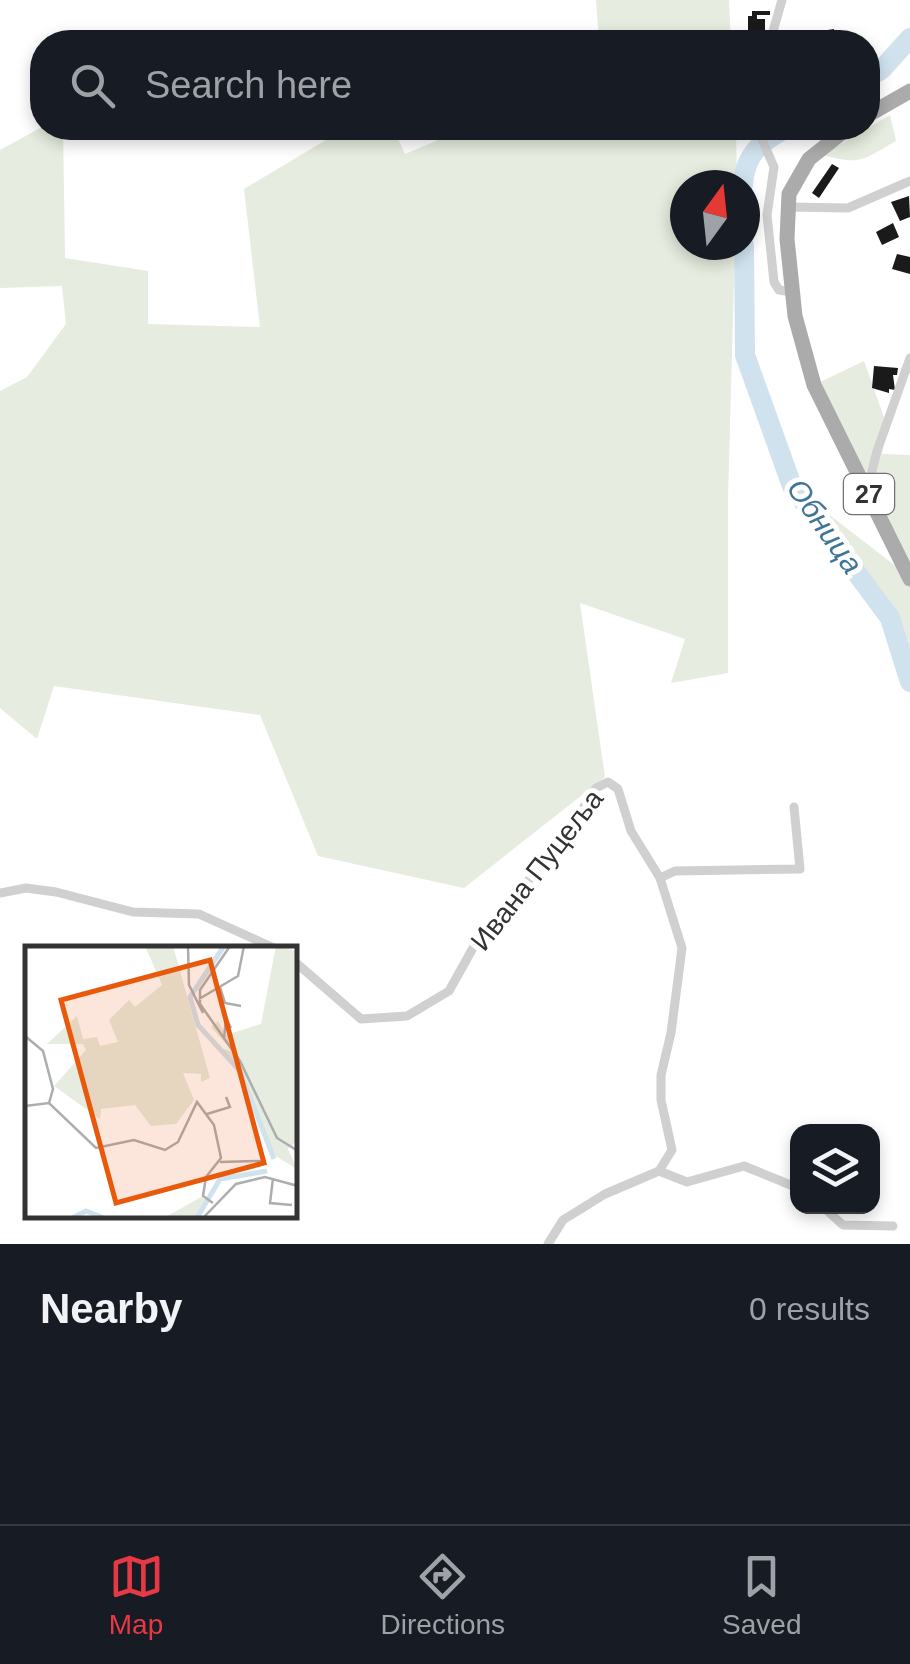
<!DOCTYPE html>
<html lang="en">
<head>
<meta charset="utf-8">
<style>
  body { margin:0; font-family:Helvetica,sans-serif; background:#20242c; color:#f1f3f6 }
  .controls { position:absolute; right:30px; bottom:30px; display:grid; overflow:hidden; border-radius:20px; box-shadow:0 5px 15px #0003 }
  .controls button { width:90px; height:90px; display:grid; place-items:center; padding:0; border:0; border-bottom:2px solid #363941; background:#171b24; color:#f1f3f6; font:50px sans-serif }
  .compass { position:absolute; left:670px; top:170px; width:90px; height:90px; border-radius:50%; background:#171b24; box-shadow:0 5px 15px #0003; rotate:15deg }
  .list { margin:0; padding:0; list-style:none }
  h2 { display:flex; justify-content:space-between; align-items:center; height:130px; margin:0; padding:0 40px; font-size:42px }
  h2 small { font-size:32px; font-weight:400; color:#9ea1a6 }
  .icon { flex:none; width:55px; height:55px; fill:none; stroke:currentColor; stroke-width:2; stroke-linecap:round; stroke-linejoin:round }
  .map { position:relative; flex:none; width:910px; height:1244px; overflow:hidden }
  .search { position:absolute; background:#171b24; box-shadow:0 5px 15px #0003; left:30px; right:30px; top:30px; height:110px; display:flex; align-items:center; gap:25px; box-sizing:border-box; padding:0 35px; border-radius:40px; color:#9ea1a6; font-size:38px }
  .sheet { height:280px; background:#171b24 }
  nav { display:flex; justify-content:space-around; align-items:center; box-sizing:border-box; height:140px; border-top:2px solid #363941; background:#171b24; font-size:28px; color:#9ea1a6 }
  nav a { display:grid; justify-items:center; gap:5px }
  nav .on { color:#e63946 }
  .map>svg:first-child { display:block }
  .green { fill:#e6ecdf }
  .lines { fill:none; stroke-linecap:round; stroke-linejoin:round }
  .river { stroke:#cfe2ee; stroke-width:20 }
  .building { fill:#1a1a1a }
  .minor { stroke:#d0d0d0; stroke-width:9 }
  .primary { stroke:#ababab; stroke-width:15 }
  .labels { text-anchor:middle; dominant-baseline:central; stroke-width:10; stroke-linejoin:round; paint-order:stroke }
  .shield { fill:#fff; stroke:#707070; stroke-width:2.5 }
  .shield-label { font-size:25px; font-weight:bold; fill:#333 }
  .street-label { font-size:28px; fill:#333; stroke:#fff }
  .water-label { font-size:30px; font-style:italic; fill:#3f7597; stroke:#fff }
  .inset-river { fill:none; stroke:#cfe2ee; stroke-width:5 }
  .inset-road { fill:none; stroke:#adadad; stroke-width:2.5 }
  .view { fill:#e8590c; fill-opacity:0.15; stroke:#e8590c; stroke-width:5 }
  .inset-edge { fill:none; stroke:#333; stroke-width:5 }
</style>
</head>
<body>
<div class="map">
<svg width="910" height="1244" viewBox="0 0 910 1244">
  <rect width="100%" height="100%" fill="#fff"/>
  <g class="green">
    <path d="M596,0H729L731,42H599Z"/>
    <path d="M890,115L896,141C861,161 861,165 822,155Z"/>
    <path d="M42,127L63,128L65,258L148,271V324L260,327L244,189L346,128H393L405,154L467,128H736L737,185H685V245H735L728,498V673L671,683L685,639L580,603L605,777L464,888L318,856L260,715L54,686L37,739L0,708V391L27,377L66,324L62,286L0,288V150Z"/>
    <path d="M864,361L886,423L882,454L910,455V682L890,617L792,486L906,574L814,385Z"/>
  </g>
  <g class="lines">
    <g class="river">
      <path d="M868,78L882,69L910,38"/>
      <path d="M743,185C745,153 761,142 787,128"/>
      <path d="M744,245L745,355L792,486L890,618L910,682"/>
    </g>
  </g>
  <g class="building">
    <path d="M752,11H770V15H757V19H765V31H756V42H748V16H752Z"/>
    <path d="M834,29L835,42H806L805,39L816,38L815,32Z"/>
    <path d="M832,164L839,168L819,198L812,193Z"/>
    <path d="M909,196L910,217L900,221L891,202Z"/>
    <path d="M893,223L899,237L882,245L876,232Z"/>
    <path d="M897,254L910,257V274L892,269Z"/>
    <path d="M874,366L898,368L897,375H893L895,390L889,389V393L872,388Z"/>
  </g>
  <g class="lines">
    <g class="minor">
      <path d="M770,42L782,0"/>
      <path d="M757,128L774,167L767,215L774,282L779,290L792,292"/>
      <path d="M787,207L848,208L910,181"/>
      <path d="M867,491L877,451L910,358"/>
      <path d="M660,878L675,871L800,869L794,807"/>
      <path d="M0,893L26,888L56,892L133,912L199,914L276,949"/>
      <path d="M295,962L361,1019L407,1016L449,991L478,939L560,844L596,788L608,782L618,789L631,831L660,878L682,948L671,1033L661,1075V1100L672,1150L659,1171L605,1194L563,1220L548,1244"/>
      <path d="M659,1171L687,1182L744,1166L798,1188"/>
      <path d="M822,1206L843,1225L893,1226"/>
    </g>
    <g class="primary">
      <path d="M868,115L910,91"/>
      <path d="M848,128L809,159L789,194L787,239L795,316L814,385L910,579"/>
    </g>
  </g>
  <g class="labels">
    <rect class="shield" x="844" y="474" width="50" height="40" rx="8"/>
    <g class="shield-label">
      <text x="869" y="494">27</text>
    </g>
    <g class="street-label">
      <text transform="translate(537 870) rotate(-52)">Ивана Пуцеља</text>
    </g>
    <g class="water-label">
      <text transform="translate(825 526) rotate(55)">Обница</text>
    </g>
  </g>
  <g transform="translate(25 946)">
    <rect width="272" height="272" fill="#fff"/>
    <path d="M120,0H148L185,132L176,136V128L158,127L169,154L151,178L126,180L110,159L76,163L75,173L29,140L61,104L58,98H22L52,70L58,93L72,91L75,100L93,96L84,74L104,54L110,61L137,39ZM251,0L272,5V195L263,203L272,223L244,206L215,125L187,99L208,106L186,81L193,75L201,89L236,78ZM176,251L182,255L172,272H139Z" fill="#e6ecdf"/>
    <path class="inset-river" d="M199,0L165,51L173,79L215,125L249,213M47,272L61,265L79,272M172,272L195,233L242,225"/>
    <path class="inset-road" d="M163,0L164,39L178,67M205,0L175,44V58L215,115L252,192L273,205M195,41L200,57L216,60M174,53L213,30L219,0M0,90L18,105L28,143L24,157M199,93L201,72L206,82M0,160L24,157L71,202L109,194L140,204L153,196L172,156L189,179L196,212L181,231L178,250L188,257M182,168L205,161L201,151M195,216L236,215M248,232L245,257L267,259M178,272L211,238L240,231L273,240"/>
    <path class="view" d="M185,14L239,217L91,257L36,54Z"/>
    <rect width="272" height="272" class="inset-edge"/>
  </g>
</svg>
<div class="controls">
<button><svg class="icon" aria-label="layers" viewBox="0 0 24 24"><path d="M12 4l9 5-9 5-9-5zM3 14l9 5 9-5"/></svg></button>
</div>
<svg class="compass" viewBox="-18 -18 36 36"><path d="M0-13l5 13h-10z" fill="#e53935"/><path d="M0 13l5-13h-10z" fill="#9ea1a6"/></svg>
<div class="search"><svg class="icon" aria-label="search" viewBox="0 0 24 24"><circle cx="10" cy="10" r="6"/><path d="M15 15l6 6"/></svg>Search here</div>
</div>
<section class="sheet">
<h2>Nearby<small>0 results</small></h2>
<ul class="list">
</ul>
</section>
<nav>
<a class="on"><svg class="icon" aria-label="map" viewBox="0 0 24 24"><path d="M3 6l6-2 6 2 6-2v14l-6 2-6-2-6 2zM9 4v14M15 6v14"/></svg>Map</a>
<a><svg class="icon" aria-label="directions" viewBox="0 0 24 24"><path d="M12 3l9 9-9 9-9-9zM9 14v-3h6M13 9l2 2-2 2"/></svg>Directions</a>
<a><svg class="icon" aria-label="saved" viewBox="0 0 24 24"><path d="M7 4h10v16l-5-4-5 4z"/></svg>Saved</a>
</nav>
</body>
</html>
